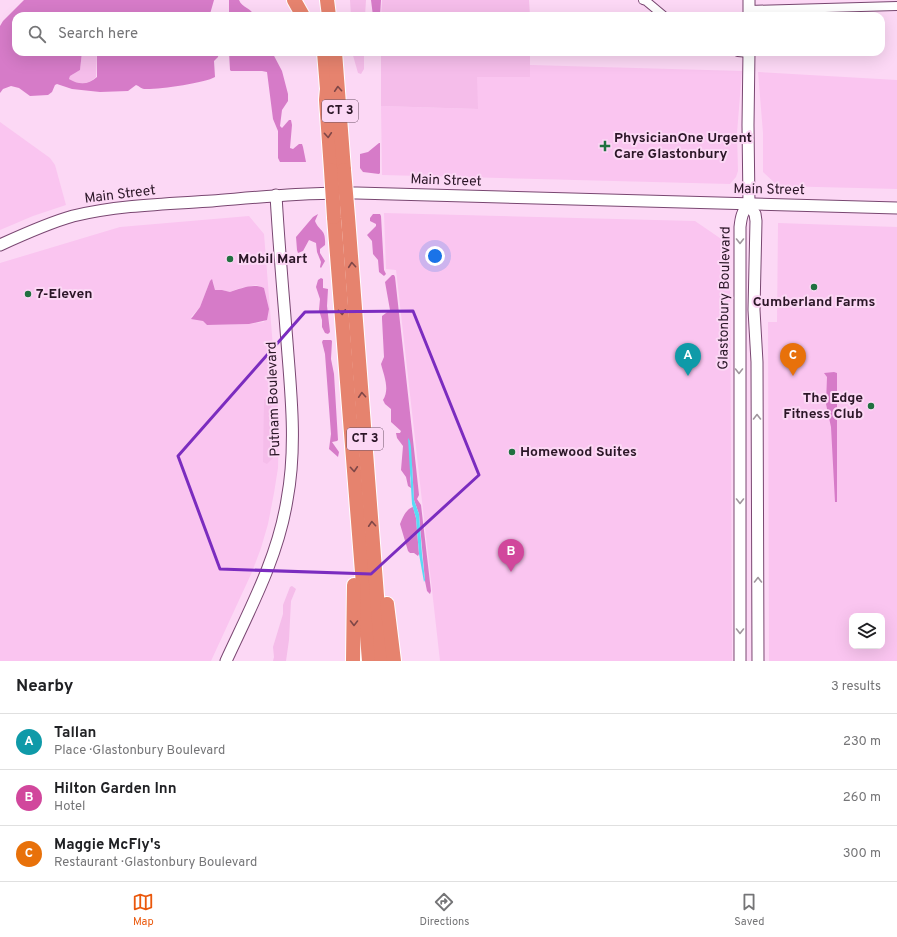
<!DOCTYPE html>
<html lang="en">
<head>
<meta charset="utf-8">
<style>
  body { margin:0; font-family:Overpass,sans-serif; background:#f6f6f6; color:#202124 }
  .controls { position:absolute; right:12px; bottom:12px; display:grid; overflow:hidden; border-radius:8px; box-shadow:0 4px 16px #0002 }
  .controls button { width:36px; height:36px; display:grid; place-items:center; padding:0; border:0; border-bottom:1px solid #e0e0e0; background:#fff; color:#202124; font:20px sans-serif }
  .you { position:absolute; left:435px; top:256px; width:14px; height:14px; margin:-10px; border:3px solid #fff; border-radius:50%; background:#1a73e8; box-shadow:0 0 0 6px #1a73e833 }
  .badge { display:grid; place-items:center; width:26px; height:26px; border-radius:50%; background:#ea580c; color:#fff; font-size:13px; font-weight:700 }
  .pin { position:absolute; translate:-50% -33px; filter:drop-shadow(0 1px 2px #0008) }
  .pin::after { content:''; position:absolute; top:21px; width:14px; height:12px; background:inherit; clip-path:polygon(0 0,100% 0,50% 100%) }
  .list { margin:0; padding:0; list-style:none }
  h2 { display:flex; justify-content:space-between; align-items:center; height:52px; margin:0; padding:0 16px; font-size:17px }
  h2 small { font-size:13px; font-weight:400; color:#757577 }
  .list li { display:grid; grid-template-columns:26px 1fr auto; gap:12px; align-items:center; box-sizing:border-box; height:56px; padding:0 16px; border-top:1px solid #e0e0e0 }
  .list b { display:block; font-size:15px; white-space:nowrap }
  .list p { margin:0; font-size:13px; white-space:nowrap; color:#757577 }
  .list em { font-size:13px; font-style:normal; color:#757577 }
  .icon { flex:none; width:22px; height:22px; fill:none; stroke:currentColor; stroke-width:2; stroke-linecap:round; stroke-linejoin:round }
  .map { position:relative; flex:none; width:897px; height:661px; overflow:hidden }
  .search { position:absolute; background:#fff; box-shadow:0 4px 16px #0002; left:12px; right:12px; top:12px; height:44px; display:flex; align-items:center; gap:10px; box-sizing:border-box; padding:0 14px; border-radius:12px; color:#757577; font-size:15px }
  .sheet { height:220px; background:#fff }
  nav { display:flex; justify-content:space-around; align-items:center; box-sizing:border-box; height:56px; border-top:1px solid #e0e0e0; background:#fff; font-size:11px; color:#757577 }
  nav a { display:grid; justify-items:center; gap:2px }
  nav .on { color:#ea580c }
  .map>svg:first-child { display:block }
  .built { fill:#fac5f0; fill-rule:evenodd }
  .green { fill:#f5bdea }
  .forest { fill:#d67bc8 }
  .water { fill:#59dbf5 }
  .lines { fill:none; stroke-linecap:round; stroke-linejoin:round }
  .street-casing { stroke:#794771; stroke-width:10 }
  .secondary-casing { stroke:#794771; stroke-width:13 }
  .highway-casing { stroke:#fff; stroke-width:16 }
  .street { stroke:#fff; stroke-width:8 }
  .secondary { stroke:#fff; stroke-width:11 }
  .highway { stroke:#e6836e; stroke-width:14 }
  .highway-bridge-casing { stroke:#fff; stroke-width:16; stroke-linecap:butt }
  .highway-bridge { stroke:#e6836e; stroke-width:14 }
  .oneway { stroke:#7f4747 }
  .oneway2 { stroke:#a0969e }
  .marked { fill:none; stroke:#7b2cbf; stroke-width:3; stroke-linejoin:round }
  .poi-dot { fill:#207040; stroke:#fcd8f5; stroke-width:1.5 }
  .labels { text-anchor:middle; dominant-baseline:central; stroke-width:4; stroke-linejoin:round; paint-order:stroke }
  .shield { fill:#fcd8f5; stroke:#6a5065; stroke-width:1 }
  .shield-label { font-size:13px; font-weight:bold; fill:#2b1627 }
  .poi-label { font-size:14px; font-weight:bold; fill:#2b1627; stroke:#fcd8f5; text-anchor:start }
  .street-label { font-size:14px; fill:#2b1627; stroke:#fcd8f5 }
</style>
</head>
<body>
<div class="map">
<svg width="897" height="661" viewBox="0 0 897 661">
  <rect width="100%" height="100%" fill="#fcd8f5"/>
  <g class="built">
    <path d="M530,65L742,71L737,133L738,171L736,177L730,184L382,175L381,106L477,109V77H530Z"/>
    <path d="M758,72L897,80V189L778,186L763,172V133Z"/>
    <path d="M0,122L50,158L55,165L66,205L33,216L0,230Z"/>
    <path d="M384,213L695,221L730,245L732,661H440L396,270L386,269Z"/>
    <path d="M249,216L264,234L279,423L278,468L274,493L268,524L261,548L252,572L211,661H0V263L120,227ZM210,281H213L215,290H222L230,292L237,289L256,285L264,288L269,309L264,322L249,324L207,325L203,321L191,317L200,307Z"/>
    <path d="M778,223L897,227V661H769L768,322H777ZM852,616H882V646H852Z"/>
  </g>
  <g class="green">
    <path d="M350,0H366L365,16H351Z"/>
    <path d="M382,0H529L530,16H381Z"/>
    <path d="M82,52H97L96,77C88,85 79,85 69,79L70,76L80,70Z"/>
    <path d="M352,52H364V69L361,74L358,73Z"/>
    <path d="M381,52H530V77H477L478,109L381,106Z"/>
    <path d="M264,399L270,400L271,404L273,458L267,464L263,462Z"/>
    <path d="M292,586L296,589L291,601L289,640L286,661H273L274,657L273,647L283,614V605L290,587Z"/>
  </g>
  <g class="forest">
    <path d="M24,0H214L210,14L211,16H16V52H82L80,70L70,76L69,79C79,85 88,85 97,77V52H219L218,57L214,61L215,77C205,83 156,90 144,89C142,89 139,86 136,85L128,91L100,92L72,89L57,84L55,85L52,92L48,95L30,96L19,88L11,86L3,89L0,93V26L3,21Z"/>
    <path d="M229,0H239C242,8 252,8 254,16H229Z"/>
    <path d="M371,0H381L380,16H373Z"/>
    <path d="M229,52H272L282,71L288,94V101L282,110L280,126L282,128L289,120H291L292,125L290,148L293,149L299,144H302L303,147L306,162H280L278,158V131L273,119L267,72L262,71H231L230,70Z"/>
    <path d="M379,143H380V173L379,174L363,172L360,168V154L368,152Z"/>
    <path d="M318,214L315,221C320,233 326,228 325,245L320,249V253L325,261L321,268L320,267L321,262L317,252L316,243L309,240L303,251L298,253L297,250L296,237L313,217Z"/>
    <path d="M373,214H380L381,216L384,270L386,274L384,276L379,272L378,260L373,254L372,241L367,235L376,226V224L370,221V218Z"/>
    <path d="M392,275H394L395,277L416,467L419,495L417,499L421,505L431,591L430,594L427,591L425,581L419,514L414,500L412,465L410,478L411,488L408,486L406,477L401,470L403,446L397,438L396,433H400L401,431L391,422V409L385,404L383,400C390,389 384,376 381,364L384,357L382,319V316L390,310L385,282Z"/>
    <path d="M321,278L323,279V288L328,289L327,306L330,332L328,334L325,333L322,327V320L319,310L320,299L316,287L318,280Z"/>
    <path d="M212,279L215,290H222L230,292C240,289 253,283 264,288L269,309L267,320L249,324L207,325L203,321L191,319L200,307L210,281Z"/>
    <path d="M323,340H331L332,341L331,359L334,374L338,440L337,441L332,442L339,452L338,457L329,449L331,434L325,354L322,342Z"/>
    <path d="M834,372L837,373V502H835L831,427L826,404L827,377L824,373Z"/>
    <path d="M413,507L416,518L419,554L418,556L414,553H410L408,551L400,524C403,517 406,509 413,507Z"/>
  </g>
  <path class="water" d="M408,438L410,441L411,447L414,500L419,514L422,554L425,580L424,582L419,554L416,518L412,504Z"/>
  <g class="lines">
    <defs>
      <g id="street">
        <path d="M643,0L646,1L664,16"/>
        <path d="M749,10L897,6"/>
        <path d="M738,52L749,53"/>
      </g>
      <g id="secondary">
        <path d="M749,16V0"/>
        <path d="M749,205L755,214L756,221L754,310L757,362L758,661"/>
        <path d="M749,205L748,125L749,52"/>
        <path d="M0,245C24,234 48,223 73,216C118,205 166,204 212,201C261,197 309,192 357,193L897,208"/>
        <path d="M226,661C250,609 278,557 287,500C296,452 292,404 288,355C284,302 279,249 276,195"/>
        <path d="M740,661V227C741,218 742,211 749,205"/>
      </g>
      <g id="highway">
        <path d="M294,0L303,16"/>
        <path d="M327,0L329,16"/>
        <path d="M324,52L327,89L326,100L331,170"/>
        <path d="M335,52L344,170"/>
        <path d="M334,217L369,661"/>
        <path d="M348,217L382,661"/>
        <path d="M387,604L394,661"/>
        <path d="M353,661L354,585"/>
      </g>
    </defs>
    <use href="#street" class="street-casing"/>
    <use href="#secondary" class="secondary-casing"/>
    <use href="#highway" class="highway-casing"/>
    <use href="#street" class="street"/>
    <use href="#secondary" class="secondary"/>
    <use href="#highway" class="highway"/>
    <defs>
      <g id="highway-bridge">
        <path d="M331,170L334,217"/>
        <path d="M344,170L348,217"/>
      </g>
    </defs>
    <use href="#highway-bridge" class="highway-bridge-casing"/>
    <use href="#highway-bridge" class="highway-bridge"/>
  </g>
  <defs><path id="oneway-chevron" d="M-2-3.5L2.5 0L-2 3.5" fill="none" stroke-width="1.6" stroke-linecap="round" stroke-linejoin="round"/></defs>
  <g class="oneway">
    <use href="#oneway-chevron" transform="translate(338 89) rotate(-94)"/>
    <use href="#oneway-chevron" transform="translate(328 135) rotate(86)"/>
    <use href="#oneway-chevron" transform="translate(352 265) rotate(-95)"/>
    <use href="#oneway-chevron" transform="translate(342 312) rotate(86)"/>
    <use href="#oneway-chevron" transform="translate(362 395) rotate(-94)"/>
    <use href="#oneway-chevron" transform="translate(354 469) rotate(86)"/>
    <use href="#oneway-chevron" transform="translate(372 524) rotate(-94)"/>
    <use href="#oneway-chevron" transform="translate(354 623) rotate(90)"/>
  </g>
  <g class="oneway2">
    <use href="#oneway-chevron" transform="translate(740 241) rotate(90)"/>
    <use href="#oneway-chevron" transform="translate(739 371) rotate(90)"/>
    <use href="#oneway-chevron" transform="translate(757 417) rotate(-90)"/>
    <use href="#oneway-chevron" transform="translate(740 501) rotate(90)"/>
    <use href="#oneway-chevron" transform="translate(758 580) rotate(-90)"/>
    <use href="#oneway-chevron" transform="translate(740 631) rotate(90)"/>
  </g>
  <path class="marked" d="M413,311L479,475L371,574L220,569L178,456L305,312Z"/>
  <g class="poi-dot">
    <path d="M603 140h4v4h4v4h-4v4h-4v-4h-4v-4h4z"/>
    <circle cx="230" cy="259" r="4"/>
    <circle cx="814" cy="287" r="4"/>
    <circle cx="28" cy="294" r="4"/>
    <circle cx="871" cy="406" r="4"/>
    <circle cx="512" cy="452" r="4"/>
  </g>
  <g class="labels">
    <g class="shield">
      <rect x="322" y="100" width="36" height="22" rx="3"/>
      <rect x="347" y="428" width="36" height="22" rx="3"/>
    </g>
    <g class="shield-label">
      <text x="340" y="111">CT 3</text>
      <text x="365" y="439">CT 3</text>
    </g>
    <g class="poi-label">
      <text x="614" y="138">PhysicianOne Urgent<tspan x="614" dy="16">Care Glastonbury</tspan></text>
      <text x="238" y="259">Mobil Mart</text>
      <text x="36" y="294">7-Eleven</text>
      <text x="814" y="302" text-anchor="middle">Cumberland Farms</text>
      <text x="863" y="398" text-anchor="end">The Edge<tspan x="863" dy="16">Fitness Club</tspan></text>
      <text x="520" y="452">Homewood Suites</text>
    </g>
    <g class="street-label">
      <text transform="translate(446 181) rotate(2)">Main Street</text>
      <text transform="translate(769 190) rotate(1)">Main Street</text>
      <text transform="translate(120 195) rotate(-7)">Main Street</text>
      <text transform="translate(725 298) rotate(-89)">Glastonbury Boulevard</text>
      <text transform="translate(274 399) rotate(-92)">Putnam Boulevard</text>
    </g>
  </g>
</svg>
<div class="controls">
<button><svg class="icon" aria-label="layers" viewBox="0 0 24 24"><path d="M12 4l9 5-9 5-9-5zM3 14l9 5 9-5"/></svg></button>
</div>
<div class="you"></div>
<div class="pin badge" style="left:688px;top:376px;background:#0f9aa8">A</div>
<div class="pin badge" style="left:511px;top:572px;background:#d1479c">B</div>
<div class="pin badge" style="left:793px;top:376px;background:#e8710a">C</div>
<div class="search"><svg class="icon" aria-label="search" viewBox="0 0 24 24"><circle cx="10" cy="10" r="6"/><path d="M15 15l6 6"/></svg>Search here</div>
</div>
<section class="sheet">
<h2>Nearby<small>3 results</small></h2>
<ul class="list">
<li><span class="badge" style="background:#0f9aa8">A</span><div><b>Tallan</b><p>Place · Glastonbury Boulevard</p></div><em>230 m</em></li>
<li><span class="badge" style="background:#d1479c">B</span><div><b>Hilton Garden Inn</b><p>Hotel</p></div><em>260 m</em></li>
<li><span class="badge" style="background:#e8710a">C</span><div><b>Maggie McFly's</b><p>Restaurant · Glastonbury Boulevard</p></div><em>300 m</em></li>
</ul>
</section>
<nav>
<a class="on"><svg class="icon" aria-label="map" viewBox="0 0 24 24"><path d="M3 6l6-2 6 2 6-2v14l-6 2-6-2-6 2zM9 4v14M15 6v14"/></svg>Map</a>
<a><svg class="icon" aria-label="directions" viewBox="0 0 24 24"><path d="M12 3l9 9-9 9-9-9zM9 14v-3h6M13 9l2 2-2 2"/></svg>Directions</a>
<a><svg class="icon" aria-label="saved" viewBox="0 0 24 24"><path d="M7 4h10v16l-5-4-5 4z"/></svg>Saved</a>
</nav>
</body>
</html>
